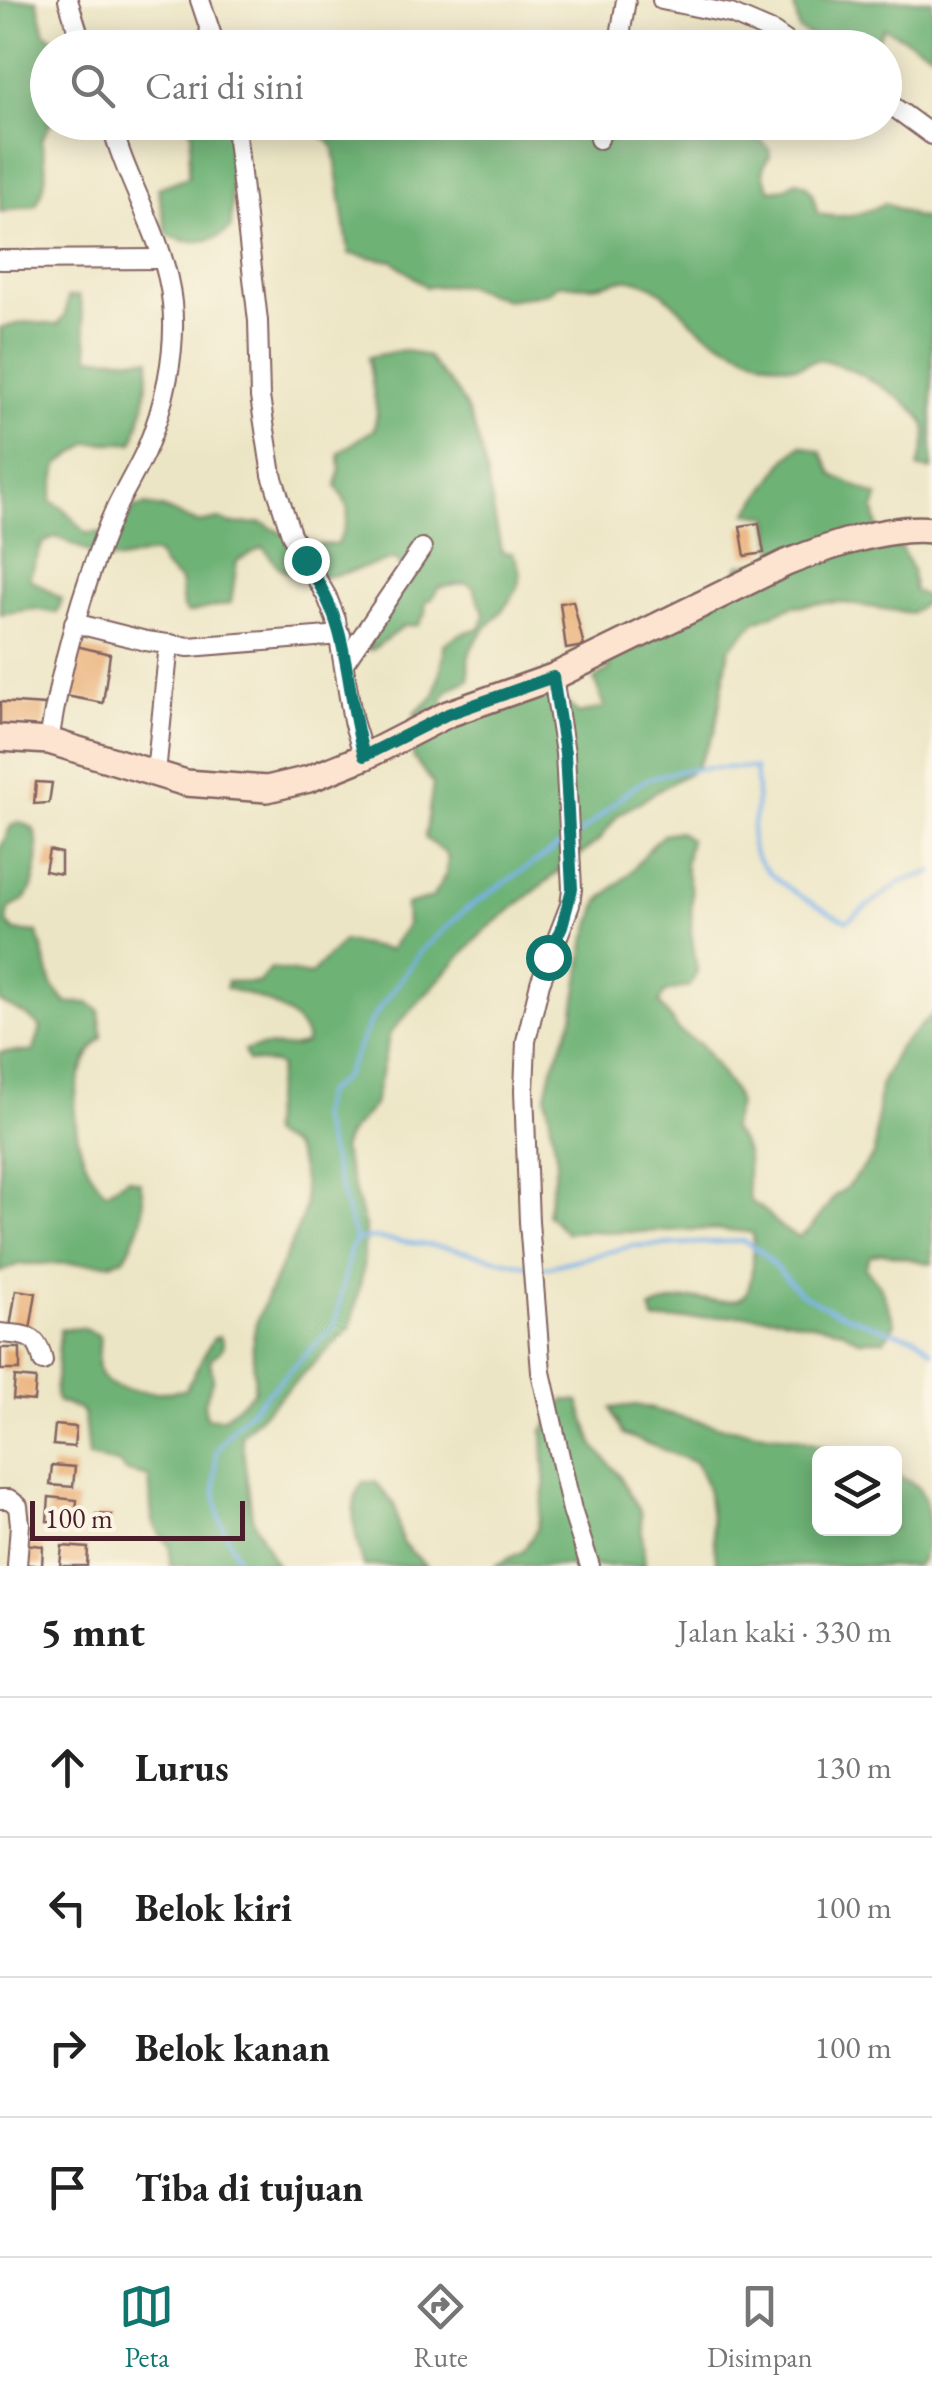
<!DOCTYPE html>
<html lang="id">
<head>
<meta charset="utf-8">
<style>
  body { margin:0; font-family:"EB Garamond",serif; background:#f6f6f6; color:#222 }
  .controls { position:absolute; right:30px; bottom:30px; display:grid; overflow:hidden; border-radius:15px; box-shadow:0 5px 25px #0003 }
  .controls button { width:90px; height:90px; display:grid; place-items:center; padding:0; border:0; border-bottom:2px solid #e0e0e0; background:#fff; color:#222; font:50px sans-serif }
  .scale { position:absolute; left:30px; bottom:25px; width:215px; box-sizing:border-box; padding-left:10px; border:5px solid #4a1f2b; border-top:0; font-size:28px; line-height:35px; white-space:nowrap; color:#4a1f2b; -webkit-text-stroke:8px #fcf5e5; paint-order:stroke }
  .stop { position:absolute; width:30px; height:30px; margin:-22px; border:8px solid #0f766e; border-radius:50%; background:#fff }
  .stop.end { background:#0f766e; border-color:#fff; box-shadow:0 2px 10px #0008 }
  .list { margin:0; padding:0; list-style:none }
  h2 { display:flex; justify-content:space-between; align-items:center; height:130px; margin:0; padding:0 40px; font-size:42px }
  h2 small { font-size:32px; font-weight:400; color:#767676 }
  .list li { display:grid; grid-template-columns:65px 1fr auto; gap:30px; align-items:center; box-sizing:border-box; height:140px; padding:0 40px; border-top:2px solid #e0e0e0 }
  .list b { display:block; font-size:38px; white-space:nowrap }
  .list em { font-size:32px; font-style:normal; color:#767676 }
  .icon { flex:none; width:55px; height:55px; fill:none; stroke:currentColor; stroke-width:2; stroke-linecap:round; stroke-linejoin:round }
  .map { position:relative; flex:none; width:932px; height:1566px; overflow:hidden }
  .search { position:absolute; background:#fff; box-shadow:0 5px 25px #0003; left:30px; right:30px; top:30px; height:110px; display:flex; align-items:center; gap:25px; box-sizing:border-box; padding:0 35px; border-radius:55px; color:#767676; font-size:38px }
  .sheet { height:690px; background:#fff }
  nav { display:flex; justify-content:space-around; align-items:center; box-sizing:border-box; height:140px; border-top:2px solid #e0e0e0; background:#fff; font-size:28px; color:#767676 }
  nav a { display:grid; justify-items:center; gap:5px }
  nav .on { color:#0f766e }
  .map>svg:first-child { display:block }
  .forest { fill:#6eb276; stroke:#5c6850; stroke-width:2.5 }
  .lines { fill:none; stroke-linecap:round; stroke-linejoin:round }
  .stream { stroke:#7ab2ea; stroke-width:4 }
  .building { fill:#ebb17a }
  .minor-casing { stroke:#836461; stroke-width:22 }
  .secondary-casing { stroke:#836461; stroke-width:30 }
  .minor { stroke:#fff; stroke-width:18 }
  .secondary { stroke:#fde4d1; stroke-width:25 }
  .route { stroke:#0f766e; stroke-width:12 }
</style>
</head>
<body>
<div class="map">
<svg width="932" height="1566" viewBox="0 0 932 1566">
  <rect width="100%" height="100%" fill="#fcf5e5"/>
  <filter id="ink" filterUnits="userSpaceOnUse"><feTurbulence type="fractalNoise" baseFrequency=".01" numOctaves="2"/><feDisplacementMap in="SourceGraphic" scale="20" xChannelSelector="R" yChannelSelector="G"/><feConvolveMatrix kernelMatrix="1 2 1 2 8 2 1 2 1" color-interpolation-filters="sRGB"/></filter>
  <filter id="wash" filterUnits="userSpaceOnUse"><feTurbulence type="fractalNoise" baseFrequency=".0048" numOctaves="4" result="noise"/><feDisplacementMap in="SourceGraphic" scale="40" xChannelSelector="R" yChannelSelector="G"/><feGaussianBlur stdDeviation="2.25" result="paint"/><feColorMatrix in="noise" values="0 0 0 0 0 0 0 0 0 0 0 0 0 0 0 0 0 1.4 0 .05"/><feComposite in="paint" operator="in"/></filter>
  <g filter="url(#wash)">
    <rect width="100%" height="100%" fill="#ece5c5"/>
    <g class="forest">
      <path d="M0,0H37L45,33L66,44L63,47L48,48V122L51,123L41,140C47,165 49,182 36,205L0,212Z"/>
      <path d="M793,0H932V53L884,28L874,47H830L799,30Z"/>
      <path d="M537,122L552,129C572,119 590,122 611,128L613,123L710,122L712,129L727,133L738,123H745L769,149L770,156C759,169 763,175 770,190L786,188L796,181C813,184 814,199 817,213C840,221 866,213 885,203L916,217L932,219V470L918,468C921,453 930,438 924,423C914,401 846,363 821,360C812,359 808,364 800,366C790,368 771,363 762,360C743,352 718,342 701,329C678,312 667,287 635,280C619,277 605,286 590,286C580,286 569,284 559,284L547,293L507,300L463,285L426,287L393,261L349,254L334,149L331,143L304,123Z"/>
      <path d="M181,123H233L231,228C216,243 185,246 167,234L158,188L188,177L192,130Z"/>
      <path d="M79,296L90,357L150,359L144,407L133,443H89L58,465L51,501L63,508L86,533L118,532L134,508L145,505L162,508L198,523L219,519L232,524L262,523L305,545L337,544C349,518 354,511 336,486L340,469L339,453L374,429L377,413L368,357L404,350L429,357C437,374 454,383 462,400C487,447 489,501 502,552L512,553C542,595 475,624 469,656C467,663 469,673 469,680L449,689L442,699L445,709L542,674L547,698L567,703L579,714L605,707L594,679L610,669L597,643L735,575L740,565L776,560L769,516L748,513L785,460L801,445L821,452L833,475L878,497L874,510L881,545L901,548L912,569L914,591L931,599L911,613L837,602L793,606L756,621L729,649L715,731L696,768L618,815L599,840L484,931L390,1033L374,1105L347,1136L342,1149L365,1227L363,1271L351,1327L241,1435L252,1517L276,1566H170V1546C145,1521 153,1511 149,1477L124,1471L120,1464L88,1457L84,1415L80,1409L58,1402L55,1395L60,1330L81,1328L99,1335C101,1347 95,1364 101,1375C113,1396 165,1393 185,1390L213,1339L219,1336C229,1349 217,1352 210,1360L213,1378L204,1405L207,1418H223L254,1392C256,1367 249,1348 256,1324C264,1297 306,1220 305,1203C304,1187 302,1155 289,1145C283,1140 274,1141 270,1134C268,1129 277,1075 280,1067L274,1063L248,1061L244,1051C271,1040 284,1053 306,1043V1036C294,1009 253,995 226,988L227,981L258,983L271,968L310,975L343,941L389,950L407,925L406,905L432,898L446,874L448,859L444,852L425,838L433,783L414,759L411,746L415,713L435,696C437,676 445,664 444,644L460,634L480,628L485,615L473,587L467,583L438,588L432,599L426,601L425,614L418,625L404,626L372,650L366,649L404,586L401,566L396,559C364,565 307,593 278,566C272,561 269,553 263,547L237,561L231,603L187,613L183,608L180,581L163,566L157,554C142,552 130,560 117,560C93,559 78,544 56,537L43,543L29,578L62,599L57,613L34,609L0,614V328L26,322L58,325L65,315L68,297Z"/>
      <path d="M19,822L33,828C41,844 38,886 24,900C21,902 12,907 9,909L7,923L15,931L38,933L52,985L66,1003H88L99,1010L102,1037C63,1076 68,1155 106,1192L128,1178L140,1182C149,1213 138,1233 124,1259L111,1263L20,1264L0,1272V1052H33L41,1028L29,1017L0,1002V849L11,826Z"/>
      <path d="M678,831L690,839L685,865L692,893L691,931L697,971L690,986L665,992L659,1003L679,1031L701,1045L734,1092L738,1104L731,1129C760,1160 739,1168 751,1202C775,1213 770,1226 799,1237L810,1229L835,1196L846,1188L874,1155L880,1086L899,1047L932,1015V1264L883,1253L870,1256L865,1268L880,1286L895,1324L884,1340H859L841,1330L777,1317L739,1315L655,1321L650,1309C662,1304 675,1300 689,1299C705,1297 731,1306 744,1296C753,1288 754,1246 753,1233C707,1225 665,1233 620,1232C601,1232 585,1229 566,1233L547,1214L557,1160L546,1095L552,1068L573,1018L585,943L599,901L628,875L655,842L665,834Z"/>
      <path d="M565,1400L579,1401L593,1444L618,1474L640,1511L645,1566H494L523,1551L537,1529L545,1486L543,1431Z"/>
      <path d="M636,1405L717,1426L798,1438L847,1453L820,1454V1528H894L895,1475H897C903,1479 914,1483 919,1488C932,1509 932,1546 917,1566H717L707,1487L696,1463L623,1434L611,1408Z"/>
      <path d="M363,1482H376L394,1504L402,1543L427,1566H364C356,1541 346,1503 363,1482Z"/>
    </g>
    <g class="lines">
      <g class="stream">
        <path d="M574,837C597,823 612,802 634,787C663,766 721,767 755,768C756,778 757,789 757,799C756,816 750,829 752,845C757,877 821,908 847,921L901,882L932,872"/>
        <path d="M356,1241L372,1238L449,1248L528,1266"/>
        <path d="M537,1266L548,1267L632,1246L743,1241L760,1251L801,1294L832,1310L889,1331L915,1337L932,1351"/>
        <path d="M241,1566L220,1519L215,1492L216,1451L233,1428L335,1325L350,1250L356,1241L319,1117L324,1094L344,1077L372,1019L422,950L466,909L562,844"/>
      </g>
    </g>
    <g id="blocks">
      <g class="building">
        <path d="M759,523L764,553L745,556L740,526Z"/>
        <path d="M573,601L584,646L566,649L560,603Z"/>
        <path d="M76,646L110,654L103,703L66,696Z"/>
        <path d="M0,702L45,705V728L0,725Z"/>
        <path d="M36,782L52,783L49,803L34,804Z"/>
        <path d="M49,850L61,853V874L45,871Z"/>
        <path d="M16,1290L36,1293L30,1330L10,1327Z"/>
        <rect x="1" y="1348" width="19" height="22"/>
        <path d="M15,1377L36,1379L34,1401L13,1399Z"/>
        <path d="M55,1425L76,1427L74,1447L53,1445Z"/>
        <path d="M52,1465L75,1467L73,1487L50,1485Z"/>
        <path d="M49,1497L77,1500L75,1523L47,1521Z"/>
        <path d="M96,1514L112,1515L111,1531L95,1530Z"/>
        <path d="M24,1544L43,1546L42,1566L22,1564Z"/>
        <path d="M62,1546L88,1548L87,1566H60Z"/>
      </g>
    </g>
  </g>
  <g filter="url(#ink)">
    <use href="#blocks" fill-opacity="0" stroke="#836461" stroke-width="2.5"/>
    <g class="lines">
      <defs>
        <g id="minor">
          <path d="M68,0L83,48"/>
          <path d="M200,0L216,48"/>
          <path d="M662,0L731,14L773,32L796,48"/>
          <path d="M618,48L626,0"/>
          <path d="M884,100L932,135"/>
          <path d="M235,122L258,321L260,397L272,475L291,534L327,597L336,620L353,721L364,757"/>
          <path d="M599,139L604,122"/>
          <path d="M0,260L162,259"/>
          <path d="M74,623L146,641L189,647L341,635"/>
          <path d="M344,663L422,548"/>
          <path d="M553,677L565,753L572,889L570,905L540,983L526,1041L524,1091L529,1222L541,1372L572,1510L590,1566"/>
          <path d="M49,741C61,665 81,592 110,521C120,497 134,476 145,452C164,409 177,351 172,303C166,240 126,183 111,122"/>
          <path d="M156,773L169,644"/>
          <path d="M0,1333C25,1335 38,1334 43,1361"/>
          <path d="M0,1499H9L18,1506L20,1524L17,1566"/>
        </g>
        <path id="secondary" d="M0,738L49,741L186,783L267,789L309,779L364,757L448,714L553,677L786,563C827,547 888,525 932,530"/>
      </defs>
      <use href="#minor" class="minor-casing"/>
      <use href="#secondary" class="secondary-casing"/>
      <use href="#minor" class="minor"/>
      <use href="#secondary" class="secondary"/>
    </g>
  </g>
  <g class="lines" filter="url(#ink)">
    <path class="route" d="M306,560C319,583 332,606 339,632C350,673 352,715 364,756L448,714L553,677L565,753L572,889L562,926L548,957"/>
  </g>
</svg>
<div class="controls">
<button><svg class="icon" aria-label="layers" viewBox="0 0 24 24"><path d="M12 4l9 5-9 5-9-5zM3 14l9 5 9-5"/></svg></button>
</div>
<div class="scale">100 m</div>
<div class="stop" style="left:548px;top:957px"></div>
<div class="stop end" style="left:306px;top:560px"></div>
<div class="search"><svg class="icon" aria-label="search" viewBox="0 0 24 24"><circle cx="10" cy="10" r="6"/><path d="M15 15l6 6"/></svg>Cari di sini</div>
</div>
<section class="sheet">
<h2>5 mnt<small>Jalan kaki · 330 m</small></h2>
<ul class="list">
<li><svg class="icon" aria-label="ahead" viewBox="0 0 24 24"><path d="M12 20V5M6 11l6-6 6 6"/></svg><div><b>Lurus</b></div><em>130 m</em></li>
<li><svg class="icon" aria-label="left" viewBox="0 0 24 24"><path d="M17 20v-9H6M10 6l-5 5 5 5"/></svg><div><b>Belok kiri</b></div><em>100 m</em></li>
<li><svg class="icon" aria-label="right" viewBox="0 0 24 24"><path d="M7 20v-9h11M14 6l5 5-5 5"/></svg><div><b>Belok kanan</b></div><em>100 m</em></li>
<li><svg class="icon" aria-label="arrive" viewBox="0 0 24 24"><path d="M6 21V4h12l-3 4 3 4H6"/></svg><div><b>Tiba di tujuan</b></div></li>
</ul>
</section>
<nav>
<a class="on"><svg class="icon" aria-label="map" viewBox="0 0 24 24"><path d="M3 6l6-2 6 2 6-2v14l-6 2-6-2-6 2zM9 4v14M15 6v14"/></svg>Peta</a>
<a><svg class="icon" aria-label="directions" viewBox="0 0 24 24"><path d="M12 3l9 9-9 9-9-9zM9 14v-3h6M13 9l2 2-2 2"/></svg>Rute</a>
<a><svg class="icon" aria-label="saved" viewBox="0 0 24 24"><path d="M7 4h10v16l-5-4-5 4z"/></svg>Disimpan</a>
</nav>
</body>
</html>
